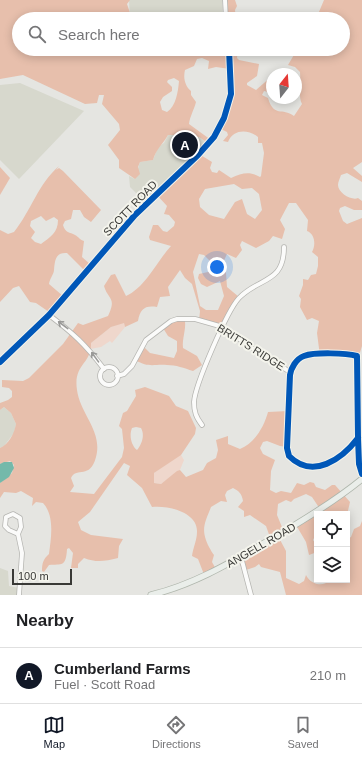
<!DOCTYPE html>
<html lang="en">
<head>
<meta charset="utf-8">
<style>
  body { margin:0; font-family:Helvetica,sans-serif; background:#f2f2f2; color:#202124 }
  .controls { position:absolute; right:12px; bottom:12px; display:grid; overflow:hidden; border-radius:0px; box-shadow:0 2px 10px #0003 }
  .controls button { width:36px; height:36px; display:grid; place-items:center; padding:0; border:0; border-bottom:1px solid #e0e0e0; background:#fff; color:#202124; font:20px sans-serif }
  .compass { position:absolute; left:266px; top:68px; width:36px; height:36px; border-radius:50%; background:#fff; box-shadow:0 2px 10px #0003; rotate:17deg }
  .scale { position:absolute; left:12px; bottom:10px; width:60px; box-sizing:border-box; padding-left:4px; border:2px solid #393936; border-top:0; font-size:11px; line-height:14px; white-space:nowrap; color:#393936; -webkit-text-stroke:3px #f4f4ec; paint-order:stroke }
  .you { position:absolute; left:217px; top:267px; width:14px; height:14px; margin:-10px; border:3px solid #fff; border-radius:50%; background:#1a73e8; box-shadow:0 0 0 6px #1a73e833 }
  .badge { display:grid; place-items:center; width:26px; height:26px; border-radius:50%; background:#111827; color:#fff; font-size:13px; font-weight:700 }
  .pin { position:absolute; translate:-50% -50%; border:2px solid #fff; box-shadow:0 1px 4px #0006 }
  .list { margin:0; padding:0; list-style:none }
  h2 { display:flex; justify-content:space-between; align-items:center; height:52px; margin:0; padding:0 16px; font-size:17px }
  h2 small { font-size:13px; font-weight:400; color:#757577 }
  .list li { display:grid; grid-template-columns:26px 1fr auto; gap:12px; align-items:center; box-sizing:border-box; height:56px; padding:0 16px; border-top:1px solid #e0e0e0 }
  .list b { display:block; font-size:15px; white-space:nowrap }
  .list p { margin:0; font-size:13px; white-space:nowrap; color:#757577 }
  .list em { font-size:13px; font-style:normal; color:#757577 }
  .icon { flex:none; width:22px; height:22px; fill:none; stroke:currentColor; stroke-width:2; stroke-linecap:round; stroke-linejoin:round }
  .map { position:relative; flex:none; width:362px; height:595px; overflow:hidden }
  .search { position:absolute; background:#fff; box-shadow:0 2px 10px #0003; left:12px; right:12px; top:12px; height:44px; display:flex; align-items:center; gap:10px; box-sizing:border-box; padding:0 14px; border-radius:22px; color:#757577; font-size:15px }
  .sheet { height:108px; background:#fff }
  nav { display:flex; justify-content:space-around; align-items:center; box-sizing:border-box; height:56px; border-top:1px solid #e0e0e0; background:#fff; font-size:11px; color:#757577 }
  nav a { display:grid; justify-items:center; gap:2px }
  nav .on { color:#111827 }
  .map>svg:first-child { display:block }
  .built { fill:#d7d8cd }
  .green { fill:#efd7cc }
  .forest { fill:#e7bfac; fill-rule:evenodd }
  .water { fill:#74b9aa }
  .lines { fill:none; stroke-linecap:round; stroke-linejoin:round }
  .minor-casing { stroke:#b5b5b1; stroke-width:5.5 }
  .major-casing { stroke:#afb6ac; stroke-width:7 }
  .minor { stroke:#fbfbfa; stroke-width:4 }
  .major { stroke:#eaeeea; stroke-width:5.5 }
  .cycleway-casing { stroke:#f4f4ec; stroke-width:8 }
  .cycleway { stroke:#0057b8; stroke-width:6 }
  .oneway { stroke:#9a9a98 }
  .labels { text-anchor:middle; dominant-baseline:central; stroke-width:4; stroke-linejoin:round; paint-order:stroke }
  .street-label { font-size:11px; fill:#393936; stroke:#f4f4ec }
</style>
</head>
<body>
<div class="map">
<svg width="362" height="595" viewBox="0 0 362 595">
  <rect width="100%" height="100%" fill="#e5e5e1"/>
  <g class="built">
    <path d="M129,0H222L223,19H130Z"/>
    <path d="M20,83L84,111L19,179L0,160V85Z"/>
    <path d="M168,135H175L189,139L190,136L199,137L208,143L146,203L130,187L129,176L135,179L140,162L153,160L158,147L164,143Z"/>
    <path d="M4,407L11,413L16,424L14,433L4,446L0,448V410Z"/>
    <path d="M0,568L8,571L9,586L19,588V595H0Z"/>
  </g>
  <g class="green">
    <path d="M124,322L125,327L112,343L110,341L101,347L90,349L91,343L111,327Z"/>
    <path d="M179,455H181L184,460L180,470L161,484L154,483V473Z"/>
  </g>
  <g class="forest">
    <path d="M0,0H130L127,4L132,19H19V49H238L237,58L239,60L259,64L257,76L247,83V85L256,90L272,76V84L268,92L264,91L262,95L268,98C274,118 282,107 294,116L302,104C298,97 301,81 300,72L295,67L288,65L295,53L300,49H343V19H316L324,0H362V162L353,168L362,176V182L347,173L341,175C340,178 338,182 338,185C338,193 352,201 358,198L362,201V210H354L345,206L340,208L339,211L343,221L347,224L362,218V346L358,359L351,356H320L317,333L319,321L312,318L307,320L300,307L301,299L299,296L303,285V279L308,280L311,275L316,274L318,266V257L312,252C316,245 315,234 307,231L308,220L296,203H289L280,220L285,229L282,239L273,236L269,241L256,248L242,241L240,245L242,250L236,258L227,254L221,267L226,273L227,287L239,297L223,327L199,321L200,311L192,284L185,278L180,270L168,287L170,296L160,297L157,307C145,305 140,309 138,321L125,327L124,323L111,327L91,343C92,364 73,364 77,390C80,414 103,431 96,457C90,480 77,466 71,478L74,486L70,492L94,494L122,457L124,448L122,429L119,426L123,413L127,411L136,396L135,390L145,387L169,396L176,406L188,411L196,428L195,434L181,455L154,473V483L161,484L177,471L180,470L186,477L203,470L207,463L216,458L218,450L216,440L228,436V444L240,449C254,444 264,427 268,412L288,411L287,447L280,446L267,441L263,442L260,448L263,454L275,460L271,471L270,490L276,493L281,491L291,493L297,483L304,485L310,482L314,483L316,487L325,490L332,485H335L350,502L347,515L317,514V532L313,540L317,546V552L309,555L306,542L296,525L320,509L312,497L306,494L294,499L291,502L286,500L278,504L277,515L284,532L278,536L286,551V578L299,584L304,581L306,575C310,584 323,588 330,580H347V539L351,537L354,529L360,526L362,521V595H286L280,572L261,567L259,564L255,567L243,571L238,560L271,540L266,526L250,515L244,517V511L238,507L243,501C242,494 239,491 233,488L227,491L225,495L227,502L221,501L211,507C205,523 200,529 209,547C211,550 212,553 214,555L212,562L217,571L205,577L198,559L192,556C193,548 197,540 197,532C198,512 167,505 152,507L142,488L127,475L130,466L124,463L90,512L78,522L81,530L91,535L123,539L119,546L118,558C105,561 97,563 84,558L78,564V568H71L73,553L69,548L67,549C66,567 62,564 49,565L44,572L42,571C42,564 43,559 49,554C51,538 55,516 43,503L36,502L32,506L33,498L21,491L16,493L4,492L0,498V483L12,473L14,465L10,461L0,464V448C9,444 14,434 16,424L11,413L4,407L0,410V403L8,400L12,397V391L9,388L2,387V380L23,381L29,378L63,344L78,323L83,325L108,316C117,297 108,300 104,286L111,275L115,274L126,296C146,287 157,261 171,246L150,240L149,237L153,225H158L163,231L167,232L174,226L175,222L169,215L164,214L167,206L156,194L199,154L212,162L210,168L212,172L217,173L219,170L231,178C242,173 250,171 260,177L261,176L264,153L262,143H258V137C248,129 233,129 228,142L223,141L228,135L227,132L219,128L229,101L230,69L216,67L208,69L209,61L202,58L197,59L194,66L185,70C183,78 185,86 191,91V95L196,102C194,110 190,116 189,124L211,140L208,143L199,137L190,136L189,139L175,135H168C163,144 156,149 153,160L140,162L138,167L140,174L135,179L119,168V160L108,145L120,130L119,124L102,104L104,95H99L97,103L85,104L23,75L0,79ZM174,78L179,81C178,92 176,106 167,112L162,110L160,102L163,97L172,91V87L167,82L168,80ZM234,184L242,189L252,188L259,194L262,210L255,219L247,214L242,199L235,202L224,219L209,215L200,207L199,199L205,189ZM199,254L204,255L209,260L211,268L208,272L199,274L198,278L201,284L207,287L220,281L224,296L218,310H206L200,306L193,272ZM136,427L141,428C145,435 142,444 137,450C131,445 129,435 132,428Z"/>
    <path d="M225,0H235L237,6L235,10L236,19H227Z"/>
    <path d="M59,166L56,170L59,168L63,171L101,210L91,222L84,217L80,210H73L71,219L65,221L63,225C65,233 70,232 75,235C79,237 80,240 84,241L82,257L91,265L85,271L67,253C55,252 55,261 54,270C54,274 50,278 49,284L63,296L49,312L36,303L30,302L19,286L13,288L0,302V230L8,234L14,232C31,211 38,184 59,166ZM41,216L46,221L54,217L58,220C58,233 50,237 41,244L35,242L31,238L35,232L30,226L31,221Z"/>
    <path d="M0,167L10,178L0,195Z"/>
    <path d="M177,320L185,321C186,331 182,338 183,348L197,356L202,365L193,371C184,368 176,365 167,365C153,364 149,368 135,360L140,350L145,348L150,353L174,358L177,351V341L168,336L163,328Z"/>
  </g>
  <path class="water" d="M4,462H12L14,468L9,477L0,483V464Z"/>
  <g class="lines">
    <defs>
      <g id="minor">
        <path d="M225,0L226,19"/>
        <path d="M49,315C74,334 85,344 104,369"/>
        <path d="M0,362L49,315L135,215L198,155L214,137L224,118L231,94L229,49"/>
        <circle cx="109" cy="376" r="9"/>
        <path d="M117,376L124,374L132,366L146,340L171,321L177,319H195L223,327L250,347L290,372"/>
        <path d="M202,425C196,417 194,412 194,402C195,385 227,311 239,298C259,277 284,284 284,247"/>
        <path d="M358,438C342,459 313,480 289,456L287,448L290,375C291,368 296,359 304,356C315,352 346,353 357,356L358,438L359,464L362,474"/>
        <path d="M13,514L20,518L21,527L18,534L9,530L5,526L6,517Z"/>
        <path d="M18,534L22,553L19,595"/>
        <path d="M241,557L251,595"/>
      </g>
      <path id="major" d="M151,595C196,584 233,561 273,538C304,520 334,502 362,479"/>
    </defs>
    <use href="#minor" class="minor-casing"/>
    <use href="#major" class="major-casing"/>
    <use href="#minor" class="minor"/>
    <use href="#major" class="major"/>
    <defs>
      <g id="cycleway">
        <path d="M0,362L49,315L135,215L198,155L214,137L224,118L231,94L229,49"/>
        <path d="M358,438C342,459 313,480 289,456L287,448L290,375C291,368 296,359 304,356C315,352 346,353 357,356L358,438L359,464L362,474"/>
      </g>
    </defs>
    <use href="#cycleway" class="cycleway-casing"/>
    <use href="#cycleway" class="cycleway"/>
  </g>
  <defs><path id="oneway-shaft" d="M-6 0H5M1.5-3L5.5 0L1.5 3" fill="none" stroke-width="1.6" stroke-linecap="round" stroke-linejoin="round"/></defs>
  <g class="oneway">
    <use href="#oneway-shaft" transform="translate(63 325) rotate(-143)"/>
    <use href="#oneway-shaft" transform="translate(95 357) rotate(-126)"/>
  </g>
  <g class="labels">
    <g class="street-label">
      <text transform="translate(130 208) rotate(-46)">SCOTT ROAD</text>
      <text transform="translate(251 347) rotate(32)">BRITTS RIDGE</text>
      <text transform="translate(261 545) rotate(-30)">ANGELL ROAD</text>
    </g>
  </g>
</svg>
<div class="controls">
<button><svg class="icon" aria-label="locate" viewBox="0 0 24 24"><circle cx="12" cy="12" r="6"/><path d="M12 2v4M12 18v4M2 12h4M18 12h4"/></svg></button>
<button><svg class="icon" aria-label="layers" viewBox="0 0 24 24"><path d="M12 4l9 5-9 5-9-5zM3 14l9 5 9-5"/></svg></button>
</div>
<svg class="compass" viewBox="-18 -18 36 36"><path d="M0-13l5 13h-10z" fill="#e53935"/><path d="M0 13l5-13h-10z" fill="#757577"/></svg>
<div class="scale">100 m</div>
<div class="you"></div>
<div class="pin badge" style="left:185px;top:145px">A</div>
<div class="search"><svg class="icon" aria-label="search" viewBox="0 0 24 24"><circle cx="10" cy="10" r="6"/><path d="M15 15l6 6"/></svg>Search here</div>
</div>
<section class="sheet">
<h2>Nearby<small></small></h2>
<ul class="list">
<li><span class="badge">A</span><div><b>Cumberland Farms</b><p>Fuel · Scott Road</p></div><em>210 m</em></li>
</ul>
</section>
<nav>
<a class="on"><svg class="icon" aria-label="map" viewBox="0 0 24 24"><path d="M3 6l6-2 6 2 6-2v14l-6 2-6-2-6 2zM9 4v14M15 6v14"/></svg>Map</a>
<a><svg class="icon" aria-label="directions" viewBox="0 0 24 24"><path d="M12 3l9 9-9 9-9-9zM9 14v-3h6M13 9l2 2-2 2"/></svg>Directions</a>
<a><svg class="icon" aria-label="saved" viewBox="0 0 24 24"><path d="M7 4h10v16l-5-4-5 4z"/></svg>Saved</a>
</nav>
</body>
</html>
